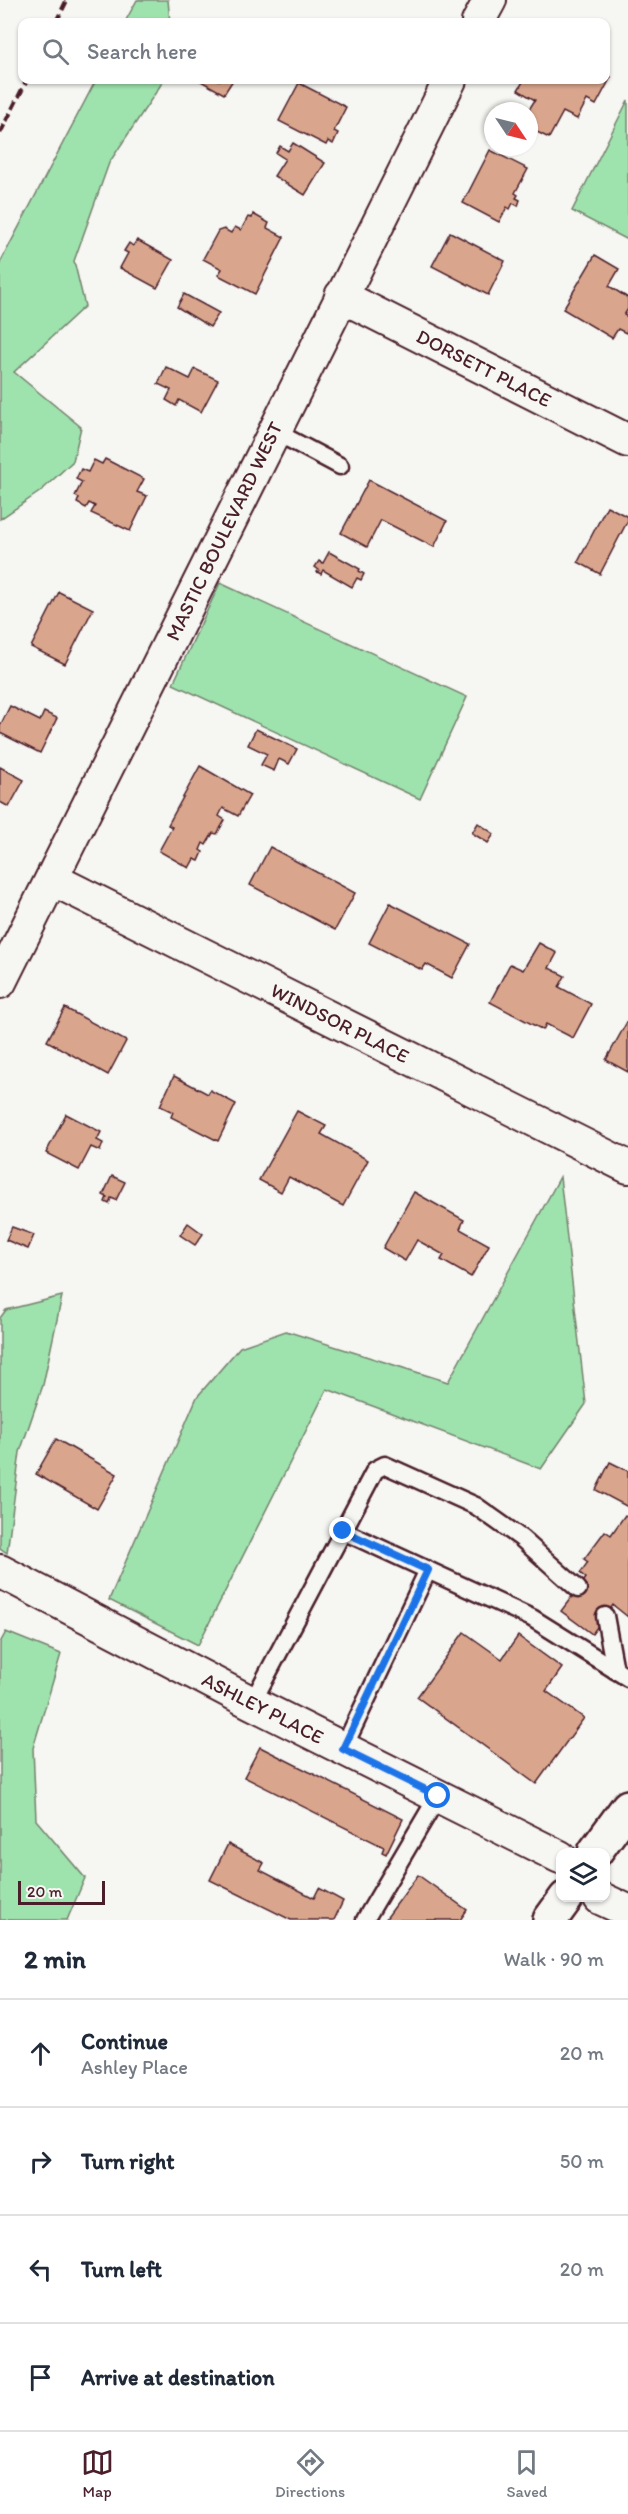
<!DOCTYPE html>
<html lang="en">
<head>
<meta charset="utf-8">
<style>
  body { margin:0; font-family:Itim,sans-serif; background:#f2f2f3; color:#1f2937 }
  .controls { position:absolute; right:18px; bottom:18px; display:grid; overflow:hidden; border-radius:12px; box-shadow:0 2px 4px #0004 }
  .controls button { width:54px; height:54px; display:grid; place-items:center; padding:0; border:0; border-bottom:2px solid #e0e1e3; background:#fff; color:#1f2937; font:30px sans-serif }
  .compass { position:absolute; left:484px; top:102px; width:54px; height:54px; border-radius:50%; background:#fff; box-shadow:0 2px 4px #0004; rotate:125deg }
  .scale { position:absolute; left:18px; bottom:15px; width:87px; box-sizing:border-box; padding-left:6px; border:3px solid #4a1f2b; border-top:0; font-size:16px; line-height:21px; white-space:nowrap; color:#4a1f2b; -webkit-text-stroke:4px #f6f6f2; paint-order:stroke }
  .stop { position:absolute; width:18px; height:18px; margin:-14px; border:4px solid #1a73e8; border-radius:50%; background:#fff }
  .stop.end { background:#1a73e8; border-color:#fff; box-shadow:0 2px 6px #0008 }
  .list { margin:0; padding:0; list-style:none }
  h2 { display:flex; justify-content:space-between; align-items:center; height:78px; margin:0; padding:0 24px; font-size:26px }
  h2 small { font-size:20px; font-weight:400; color:#747a83 }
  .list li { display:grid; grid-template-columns:39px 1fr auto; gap:18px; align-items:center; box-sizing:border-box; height:108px; padding:0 24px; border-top:2px solid #e0e1e3 }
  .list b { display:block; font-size:22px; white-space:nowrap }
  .list p { margin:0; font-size:20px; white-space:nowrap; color:#747a83 }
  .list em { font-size:20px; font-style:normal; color:#747a83 }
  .icon { flex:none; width:33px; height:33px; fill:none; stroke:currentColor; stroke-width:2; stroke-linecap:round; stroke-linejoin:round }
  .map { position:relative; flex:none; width:628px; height:1920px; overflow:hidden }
  .search { position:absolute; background:#fff; box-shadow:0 2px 4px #0004; left:18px; right:18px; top:18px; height:66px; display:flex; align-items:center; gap:15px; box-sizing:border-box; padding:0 21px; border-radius:12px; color:#747a83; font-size:22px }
  .sheet { height:510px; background:#fff }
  nav { display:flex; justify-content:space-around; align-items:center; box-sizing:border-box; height:84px; border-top:2px solid #e0e1e3; background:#fff; font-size:16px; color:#747a83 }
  nav a { display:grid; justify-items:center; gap:3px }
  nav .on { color:#4a1f2b }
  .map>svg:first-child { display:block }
  .green { fill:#9ee3ae; stroke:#74816c; stroke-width:1.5 }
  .building { fill:#d9a68d; stroke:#4a1f2b; stroke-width:1.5 }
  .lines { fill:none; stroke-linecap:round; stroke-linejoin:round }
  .service-casing { stroke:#4a1f2b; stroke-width:21 }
  .minor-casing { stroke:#4a1f2b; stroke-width:36 }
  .primary-casing { stroke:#4a1f2b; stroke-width:38 }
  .service { stroke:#f6f6f2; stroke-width:16 }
  .minor { stroke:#f6f6f2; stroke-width:32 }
  .primary { stroke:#f6f6f2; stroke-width:33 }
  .rail { stroke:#4a1f2b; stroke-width:4.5; stroke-dasharray:9 4.5; stroke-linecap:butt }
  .route { stroke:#1a73e8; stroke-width:8 }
  .labels { text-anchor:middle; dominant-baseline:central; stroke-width:4.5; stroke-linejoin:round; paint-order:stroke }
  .street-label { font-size:20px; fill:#4a1f2b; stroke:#f6f6f2 }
</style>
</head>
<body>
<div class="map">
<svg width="628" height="1920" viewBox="0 0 628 1920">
  <rect width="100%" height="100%" fill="#f6f6f2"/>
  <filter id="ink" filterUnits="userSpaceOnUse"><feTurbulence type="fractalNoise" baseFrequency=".0167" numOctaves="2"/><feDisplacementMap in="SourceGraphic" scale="12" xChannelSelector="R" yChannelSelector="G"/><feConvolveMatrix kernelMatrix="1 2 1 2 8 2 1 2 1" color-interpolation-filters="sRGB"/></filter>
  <g filter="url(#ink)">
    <g class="green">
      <path d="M137,0H168L170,22H125Z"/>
      <path d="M96,80H164L109,163L74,261L85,306L14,372L81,427L73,461L41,491L0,519V263Z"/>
      <path d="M628,100V240L572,211Z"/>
      <path d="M220,583L467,697L420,799L173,684Z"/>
      <path d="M560,1177L586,1404L541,1469L327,1389L198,1645L109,1600L197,1397L240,1347L286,1331L448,1382Z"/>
      <path d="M62,1296L43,1385L20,1452L7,1553L0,1548V1318L6,1310Z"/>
      <path d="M6,1632L61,1654L33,1748L36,1820L85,1878L67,1920H0V1643Z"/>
    </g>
    <g class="building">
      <path d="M606,74L611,77L596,105L587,100L577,119L563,112L549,138L529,128L528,111L535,100L518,90L524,80H606Z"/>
      <path d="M199,80H233L224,94Z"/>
      <path d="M299,83L346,107L334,131L338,133L333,144L328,141L326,145L279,121Z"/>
      <path d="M293,143L325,163L305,195L274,176L285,159L276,153L280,146L288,151Z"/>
      <path d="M490,150L528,169L515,193L518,195L516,198L520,200L518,206L513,203L510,209L507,207L499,222L463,203Z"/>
      <path d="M253,214L269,223L267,228L284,237L255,294L218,275L222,269L203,259L218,231L224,229L231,233L235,227L241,230L248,217L252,218Z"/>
      <path d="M450,232L505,261L488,295L432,266Z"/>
      <path d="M137,240L173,260L157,288L120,268L128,253L124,251L129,243L133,246Z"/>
      <path d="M595,255L619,269L609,286L628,298V309L624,315L628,317V329L626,333L618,329L612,338L563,309Z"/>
      <path d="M184,294L219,313L210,327L177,307Z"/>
      <path d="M166,367L190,379L195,369L218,380L201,412L179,400L176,406L166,400L171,390L158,384Z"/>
      <path d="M105,459L144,479L137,492L147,496L130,531L91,513L95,506L89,503L86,508L77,503L79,498L75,496L82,482L76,479L81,469L88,472L94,460L102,464Z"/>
      <path d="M369,480L447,521L434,547L381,520L367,547L341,533Z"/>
      <path d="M607,506L628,517V520L600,574L578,562Z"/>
      <path d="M329,552L360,569L359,571L364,574L361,580L357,578L352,587L323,570L321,574L317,572L319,570L315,567L319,561L323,563Z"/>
      <path d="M59,592L93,609L65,664L31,647Z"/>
      <path d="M10,706L40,721L44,712L57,718L40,753L0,733V726Z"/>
      <path d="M256,729L297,749L289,764L279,759L274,771L261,765L267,754L248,745Z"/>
      <path d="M200,766L250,795L238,816L223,808L219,816L225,820L217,834L213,833L206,845L203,843L200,850L203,852L199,861L194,859L189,868L159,851L172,827L168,825Z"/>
      <path d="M0,767L24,780L9,807L0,802Z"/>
      <path d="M478,823L494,834L488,843L472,833Z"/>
      <path d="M270,847L355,893L335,930L250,885Z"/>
      <path d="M390,903L470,944L452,978L426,964L422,970L369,943Z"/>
      <path d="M539,943L557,953L549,968L565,976L559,987L591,1004L573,1038L546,1024L543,1030L490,1002L510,964L523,970Z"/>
      <path d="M65,1008L126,1041L108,1075L47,1041Z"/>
      <path d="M628,1020V1072L606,1060Z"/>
      <path d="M174,1076L208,1094L210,1090L236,1104L218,1141L171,1117L173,1112L160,1106Z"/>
      <path d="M297,1111L326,1126L321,1134L368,1160L343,1206L289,1177L281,1192L259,1180Z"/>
      <path d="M66,1114L101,1132L97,1140L103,1143L100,1151L91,1147L79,1170L46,1153Z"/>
      <path d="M112,1176L125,1182L116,1200L111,1198L109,1204L105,1202L107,1197L103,1195Z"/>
      <path d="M414,1192L464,1220L460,1229L489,1245L471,1277L441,1260L444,1255L417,1240L405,1261L383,1248Z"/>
      <path d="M188,1223L203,1234L195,1245L180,1235Z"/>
      <path d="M12,1227L34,1235L28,1249L6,1240Z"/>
      <path d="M56,1439L117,1474L97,1509L36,1474Z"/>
      <path d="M610,1462L628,1471V1507L596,1490Z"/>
      <path d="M625,1515L628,1517V1617L613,1605L592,1634L561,1611L586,1578L580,1573L588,1562L584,1559L605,1531L611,1535Z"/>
      <path d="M464,1632L502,1659L518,1636L562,1668L546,1691L584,1718L536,1784L417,1697Z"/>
      <path d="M260,1747L403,1819L386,1854L382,1852L384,1847L244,1777Z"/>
      <path d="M228,1844L264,1863L260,1870L314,1898L319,1888L343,1901L334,1920H291L210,1880Z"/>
      <path d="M418,1875L467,1910L460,1920H385Z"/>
    </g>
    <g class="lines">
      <defs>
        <g id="service">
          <path d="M274,431L340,466"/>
          <path d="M343,1531L375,1470L385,1465L476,1506L521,1538L578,1589"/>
          <path d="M605,1616L615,1670"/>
          <path d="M252,1703L343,1531L532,1618L628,1678"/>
          <path d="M343,1749L428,1570"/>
          <path d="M365,1920L438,1796"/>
        </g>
        <g id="minor">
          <path d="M478,22L490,0"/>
          <path d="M341,296L628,441"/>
          <path d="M52,879L628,1167"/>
          <path d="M0,982L450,80"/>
          <path d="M0,1571L252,1703L560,1857"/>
          <path d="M600,1898L628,1911"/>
        </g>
        <g id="primary">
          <path d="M595,1852L628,1807"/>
          <path d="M550,1920L566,1898"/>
        </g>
      </defs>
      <use href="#service" class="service-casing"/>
      <use href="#minor" class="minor-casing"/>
      <use href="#primary" class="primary-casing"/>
      <use href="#service" class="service"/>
      <use href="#minor" class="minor"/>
      <use href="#primary" class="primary"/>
      <g class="rail">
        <path d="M56,22L67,0"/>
        <path d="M0,133L27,80"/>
      </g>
    </g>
  </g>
  <g class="lines" filter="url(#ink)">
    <path class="route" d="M343,1531L428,1570L343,1749L438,1796"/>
  </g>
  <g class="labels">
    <g class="street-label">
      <text transform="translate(484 368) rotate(27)">DORSETT PLACE</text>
      <text transform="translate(224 531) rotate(-64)">MASTIC BOULEVARD WEST</text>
      <text transform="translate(340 1023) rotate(27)">WINDSOR PLACE</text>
      <text transform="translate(263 1708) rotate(27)">ASHLEY PLACE</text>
    </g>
  </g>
</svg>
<div class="controls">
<button><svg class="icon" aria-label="layers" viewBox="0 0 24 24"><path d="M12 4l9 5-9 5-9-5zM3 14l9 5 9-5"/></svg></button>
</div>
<svg class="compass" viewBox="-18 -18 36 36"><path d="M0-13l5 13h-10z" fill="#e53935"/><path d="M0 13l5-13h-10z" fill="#747a83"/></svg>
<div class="scale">20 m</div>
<div class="stop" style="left:438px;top:1796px"></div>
<div class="stop end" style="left:343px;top:1531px"></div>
<div class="search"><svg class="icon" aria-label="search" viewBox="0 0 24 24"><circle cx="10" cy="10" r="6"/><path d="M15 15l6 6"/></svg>Search here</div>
</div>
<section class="sheet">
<h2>2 min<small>Walk · 90 m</small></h2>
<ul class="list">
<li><svg class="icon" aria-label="ahead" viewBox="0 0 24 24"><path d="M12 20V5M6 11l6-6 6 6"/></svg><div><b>Continue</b><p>Ashley Place</p></div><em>20 m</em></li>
<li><svg class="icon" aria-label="right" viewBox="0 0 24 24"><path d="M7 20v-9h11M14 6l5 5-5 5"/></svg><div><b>Turn right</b></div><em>50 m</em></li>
<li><svg class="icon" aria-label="left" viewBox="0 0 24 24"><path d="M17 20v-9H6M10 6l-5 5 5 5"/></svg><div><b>Turn left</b></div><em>20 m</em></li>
<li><svg class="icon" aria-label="arrive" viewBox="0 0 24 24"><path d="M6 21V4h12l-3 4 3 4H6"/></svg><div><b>Arrive at destination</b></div></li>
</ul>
</section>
<nav>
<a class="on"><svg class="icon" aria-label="map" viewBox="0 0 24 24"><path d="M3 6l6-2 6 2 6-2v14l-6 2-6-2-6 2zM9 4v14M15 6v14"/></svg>Map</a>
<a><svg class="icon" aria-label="directions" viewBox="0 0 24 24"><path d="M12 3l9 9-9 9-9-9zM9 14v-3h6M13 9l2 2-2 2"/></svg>Directions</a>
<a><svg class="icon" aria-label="saved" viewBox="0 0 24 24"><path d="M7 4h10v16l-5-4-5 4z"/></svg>Saved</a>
</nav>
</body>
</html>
